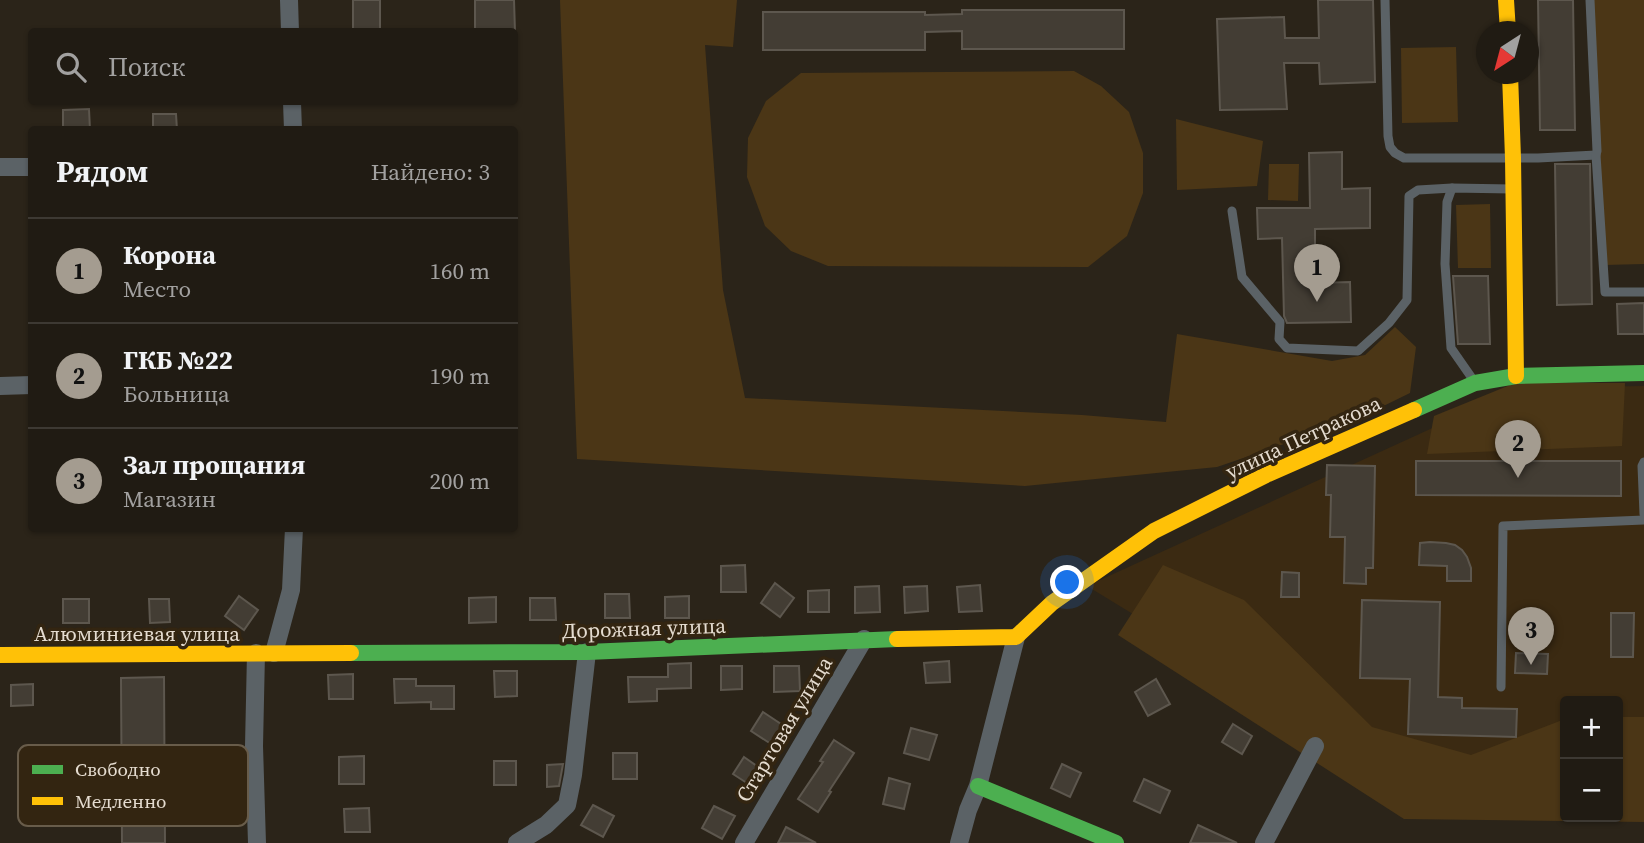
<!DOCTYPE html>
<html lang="ru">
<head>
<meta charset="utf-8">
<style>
  body { margin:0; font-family:"Source Serif 4",serif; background:#2d2821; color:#f1f3f6 }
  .controls { position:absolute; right:21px; bottom:21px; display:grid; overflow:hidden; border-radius:7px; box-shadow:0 2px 5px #0004 }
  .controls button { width:63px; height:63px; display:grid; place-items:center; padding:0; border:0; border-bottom:2px solid #3d3933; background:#201b13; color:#f1f3f6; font:35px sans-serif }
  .compass { position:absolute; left:1476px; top:21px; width:63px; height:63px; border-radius:50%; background:#201b13; box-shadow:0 2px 5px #0004; rotate:216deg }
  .you { position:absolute; left:1068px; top:583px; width:24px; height:24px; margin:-18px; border:5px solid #fff; border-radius:50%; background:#1a73e8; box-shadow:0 0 0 10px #1a73e833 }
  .badge { display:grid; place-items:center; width:46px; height:46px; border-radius:50%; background:#a49c90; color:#111; font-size:23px; font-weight:700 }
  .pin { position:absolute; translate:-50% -58px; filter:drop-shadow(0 2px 4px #0008) }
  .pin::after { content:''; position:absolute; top:37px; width:24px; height:21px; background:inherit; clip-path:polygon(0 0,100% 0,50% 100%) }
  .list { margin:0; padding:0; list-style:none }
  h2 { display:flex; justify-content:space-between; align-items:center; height:91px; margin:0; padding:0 28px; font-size:30px }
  h2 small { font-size:23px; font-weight:400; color:#a2a1a0 }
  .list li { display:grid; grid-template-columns:46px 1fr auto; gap:21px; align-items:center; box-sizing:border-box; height:105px; padding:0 28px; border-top:2px solid #3d3933 }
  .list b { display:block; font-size:26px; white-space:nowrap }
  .list p { margin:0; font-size:23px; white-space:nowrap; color:#a2a1a0 }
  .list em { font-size:23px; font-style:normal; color:#a2a1a0 }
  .icon { flex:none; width:38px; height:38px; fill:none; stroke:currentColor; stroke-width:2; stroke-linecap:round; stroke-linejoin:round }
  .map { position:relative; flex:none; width:1644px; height:843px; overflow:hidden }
  .search { position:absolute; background:#201b13; box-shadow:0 2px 5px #0004; left:28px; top:28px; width:490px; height:77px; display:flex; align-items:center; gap:18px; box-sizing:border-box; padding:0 24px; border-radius:7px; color:#a2a1a0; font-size:26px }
  .panel { position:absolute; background:#201b13; box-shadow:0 2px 5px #0004; left:28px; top:126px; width:490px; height:406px; border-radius:7px }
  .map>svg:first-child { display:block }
  .built { fill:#3b2a12 }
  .green { fill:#4b3616 }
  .building { fill:#433d34; stroke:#5d574e; stroke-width:2 }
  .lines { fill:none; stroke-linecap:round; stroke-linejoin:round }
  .lane { stroke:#5b6266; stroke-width:9 }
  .street { stroke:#5b6266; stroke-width:18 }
  .fast { stroke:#4caf50; stroke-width:16 }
  .slow { stroke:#ffc107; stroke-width:16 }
  .labels { text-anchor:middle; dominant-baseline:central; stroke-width:7; stroke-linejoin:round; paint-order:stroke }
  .street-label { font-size:21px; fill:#e5dcd0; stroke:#332511 }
  .key { fill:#332511; stroke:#685c4a; stroke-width:2 }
  .key-label { font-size:19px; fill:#e5dcd0 }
</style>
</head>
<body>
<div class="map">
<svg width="1644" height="843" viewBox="0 0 1644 843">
  <rect width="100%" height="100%" fill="#2b2419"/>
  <path class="built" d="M1644,386V782L1618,784V701H1565V788L1431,796L1087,586L1520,388Z"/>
  <g class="green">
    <path d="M560,0H737L733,47L705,45L723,290L745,398L1082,415L1166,422L1177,334L1332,361L1365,355L1395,327L1416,347L1410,393L1357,419L1217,467L1025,486L577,459Z"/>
    <path d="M1593,0H1644V264L1604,265Z"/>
    <path d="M1456,47L1458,122L1402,123L1401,48Z"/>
    <path d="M1074,71L1101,86L1129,112L1143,153V193L1127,236L1088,267L828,266L791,251L765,226L747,177L748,138L766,101L801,73Z"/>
    <path d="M1176,119L1263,141L1257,186L1177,190Z"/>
    <path d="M1269,164H1299L1298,201L1268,200Z"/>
    <path d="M1490,204L1491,268H1458L1456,205Z"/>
    <path d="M1515,383H1625L1622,446L1427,454L1434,416Z"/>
    <path d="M1163,565L1244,600L1372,727L1471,755L1565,719V817H1618V717H1644V822L1404,819L1118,635Z"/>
  </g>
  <g class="building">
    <rect x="353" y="0" width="27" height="32"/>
    <path d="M475,0H514L515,32H475Z"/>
    <path d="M1318,0H1373L1375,82L1320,84L1319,63H1284L1287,109L1220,110L1217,19L1284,17L1285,38H1319Z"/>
    <path d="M1538,0H1573L1575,130H1540Z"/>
    <path d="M962,10H1124V49H962V31L925,32V50H763V12H925V15L962,14Z"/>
    <path d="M89,109L90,130H63V110Z"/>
    <path d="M153,114H176L177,130H153Z"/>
    <path d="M1342,152V189L1370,188V228L1315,229V283L1350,282L1351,322L1287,323L1284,316L1282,238L1258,239L1257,208H1310L1309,153Z"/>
    <path d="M1555,164H1590L1592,304L1557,305Z"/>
    <path d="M1453,276H1488L1490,344H1458Z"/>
    <path d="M1644,303V334H1618L1617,304Z"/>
    <path d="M1416,461H1621V496L1416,495Z"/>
    <path d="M1327,465L1375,466L1373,568H1366V584L1344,583L1345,537H1330L1331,495H1326Z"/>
    <path d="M1430,542L1446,543L1455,545L1462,550L1467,557L1471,568V581H1447V566L1419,565L1420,543Z"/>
    <path d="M745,565L746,592H721V566Z"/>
    <path d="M1282,572L1299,573V597H1281Z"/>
    <path d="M775,583L794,598L780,617L761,603Z"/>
    <path d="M980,585L982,611L959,612L957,587Z"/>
    <path d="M879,586L880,612L855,613V587Z"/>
    <path d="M927,586L928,611L905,613L904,587Z"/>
    <path d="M829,590V612H808V591Z"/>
    <path d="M605,594H629L630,618H605Z"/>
    <path d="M239,596L258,610L244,630L225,616Z"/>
    <path d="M689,596V618H665V597Z"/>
    <path d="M496,597V622L469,623V598Z"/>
    <path d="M530,598H555L556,620H530Z"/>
    <rect x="63" y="599" width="26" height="24"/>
    <path d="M149,599H169L170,622L150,623Z"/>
    <path d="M1362,600L1440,602L1438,697L1462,698V708L1517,709L1516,737L1408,734L1410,679L1360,678Z"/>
    <path d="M1611,613H1634L1633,657H1611Z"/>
    <path d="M1516,653L1548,654L1547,674L1515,673Z"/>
    <path d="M949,661L950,682L926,683L924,663Z"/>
    <path d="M691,663V688L657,689V701L629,702L628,677H668V664Z"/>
    <path d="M721,666H742V689L721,690Z"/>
    <path d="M774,666H799L800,691L774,692Z"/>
    <path d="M494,671H517V696L495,697Z"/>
    <path d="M353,674V699H329L328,675Z"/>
    <path d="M164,677L165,843H122L121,678Z"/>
    <path d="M394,679H416V686H454V709H431V702L395,703Z"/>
    <path d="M1156,679L1170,704L1148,716L1135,692Z"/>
    <path d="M33,684V705L11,706V685Z"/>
    <path d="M763,712L784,726L771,744L751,731Z"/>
    <path d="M1233,724L1252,736L1242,754L1222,742Z"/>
    <path d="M911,728L937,735L929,760L904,753Z"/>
    <path d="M834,740L854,753L829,791L831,792L818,812L798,799L823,762L820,761Z"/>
    <rect x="613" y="753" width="24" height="26"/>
    <path d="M364,756V784H339V757Z"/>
    <path d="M744,757L764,771L753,787L733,774Z"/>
    <rect x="494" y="761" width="22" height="24"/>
    <path d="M563,764L559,786L547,787V765Z"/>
    <path d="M1062,764L1081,773L1070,797L1051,788Z"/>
    <path d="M889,778L910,784L904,809L883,804Z"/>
    <path d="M1144,779L1170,791L1160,813L1134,801Z"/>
    <path d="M593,805L614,816L603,837L581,825Z"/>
    <path d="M714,806L735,816L722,839L702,828Z"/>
    <path d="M369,808L370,832H345L344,809Z"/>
    <path d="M1198,825L1237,843H1190Z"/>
    <path d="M786,827L816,843H778Z"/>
  </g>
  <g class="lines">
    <g class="lane">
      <path d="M1385,0L1388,136L1390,147L1395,153L1404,158H1538L1596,155"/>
      <path d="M1590,0L1597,151L1596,155L1605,292H1644"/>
      <path d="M1452,188L1447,202L1445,264L1451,348L1474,381"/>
      <path d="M1232,211L1242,277L1280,322L1279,339L1287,348L1358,351L1389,323L1407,300L1409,196L1418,190L1452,188L1512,189"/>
      <path d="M1644,462L1642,466L1644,514"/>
      <path d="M1501,687L1503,526L1644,520"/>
    </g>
    <g class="street">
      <path d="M289,0L290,32"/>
      <path d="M292,102L293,130"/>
      <path d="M0,167H32"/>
      <path d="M0,386L32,385"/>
      <path d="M256,653L254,746L257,843"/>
      <path d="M274,653L291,590L294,528"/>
      <path d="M517,843L546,825L567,805L573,775L587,652"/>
      <path d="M744,843L864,639"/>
      <path d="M959,843L968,810L978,786L1016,637"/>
      <path d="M1264,843L1315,746"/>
    </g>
    <g class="fast">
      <path d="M1414,410L1475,383L1516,376L1644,373"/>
      <path d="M351,653L587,652L897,639"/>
      <path d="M978,786L1116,843"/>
    </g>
    <g class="slow">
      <path d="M1506,0L1508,32"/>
      <path d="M1510,74L1513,158L1516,376"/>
      <path d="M897,639L1016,637L1052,603L1154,531L1266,475L1414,410"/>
      <path d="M0,655L351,653"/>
    </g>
  </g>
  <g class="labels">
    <g class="street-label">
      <text transform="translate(1303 437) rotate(-25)">улица Петракова</text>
      <text transform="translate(644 628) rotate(-2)">Дорожная улица</text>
      <text x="137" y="633">Алюминиевая улица</text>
      <text transform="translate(784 729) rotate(-59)">Стартовая улица</text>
    </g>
  </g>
  <rect x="18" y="745" width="230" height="81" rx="10" class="key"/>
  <rect x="32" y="765" width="31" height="9" fill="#4caf50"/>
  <rect x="32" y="797" width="31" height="8" fill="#ffc107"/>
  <g class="key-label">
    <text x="75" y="776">Свободно</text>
    <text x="75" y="808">Медленно</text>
  </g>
</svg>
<div class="controls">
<button>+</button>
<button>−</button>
</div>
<svg class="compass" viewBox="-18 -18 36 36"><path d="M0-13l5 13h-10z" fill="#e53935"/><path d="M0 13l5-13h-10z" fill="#a2a1a0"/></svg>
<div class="you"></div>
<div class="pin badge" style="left:1317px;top:302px">1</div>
<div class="pin badge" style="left:1518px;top:478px">2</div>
<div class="pin badge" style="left:1531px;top:665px">3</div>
<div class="search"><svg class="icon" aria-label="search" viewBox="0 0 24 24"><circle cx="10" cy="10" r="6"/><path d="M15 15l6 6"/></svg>Поиск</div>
<section class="panel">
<h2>Рядом<small>Найдено: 3</small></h2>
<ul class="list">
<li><span class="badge">1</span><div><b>Корона</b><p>Место</p></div><em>160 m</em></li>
<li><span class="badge">2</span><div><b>ГКБ №22</b><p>Больница</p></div><em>190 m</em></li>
<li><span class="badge">3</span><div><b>Зал прощания</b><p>Магазин</p></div><em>200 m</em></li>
</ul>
</section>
</div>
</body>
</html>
